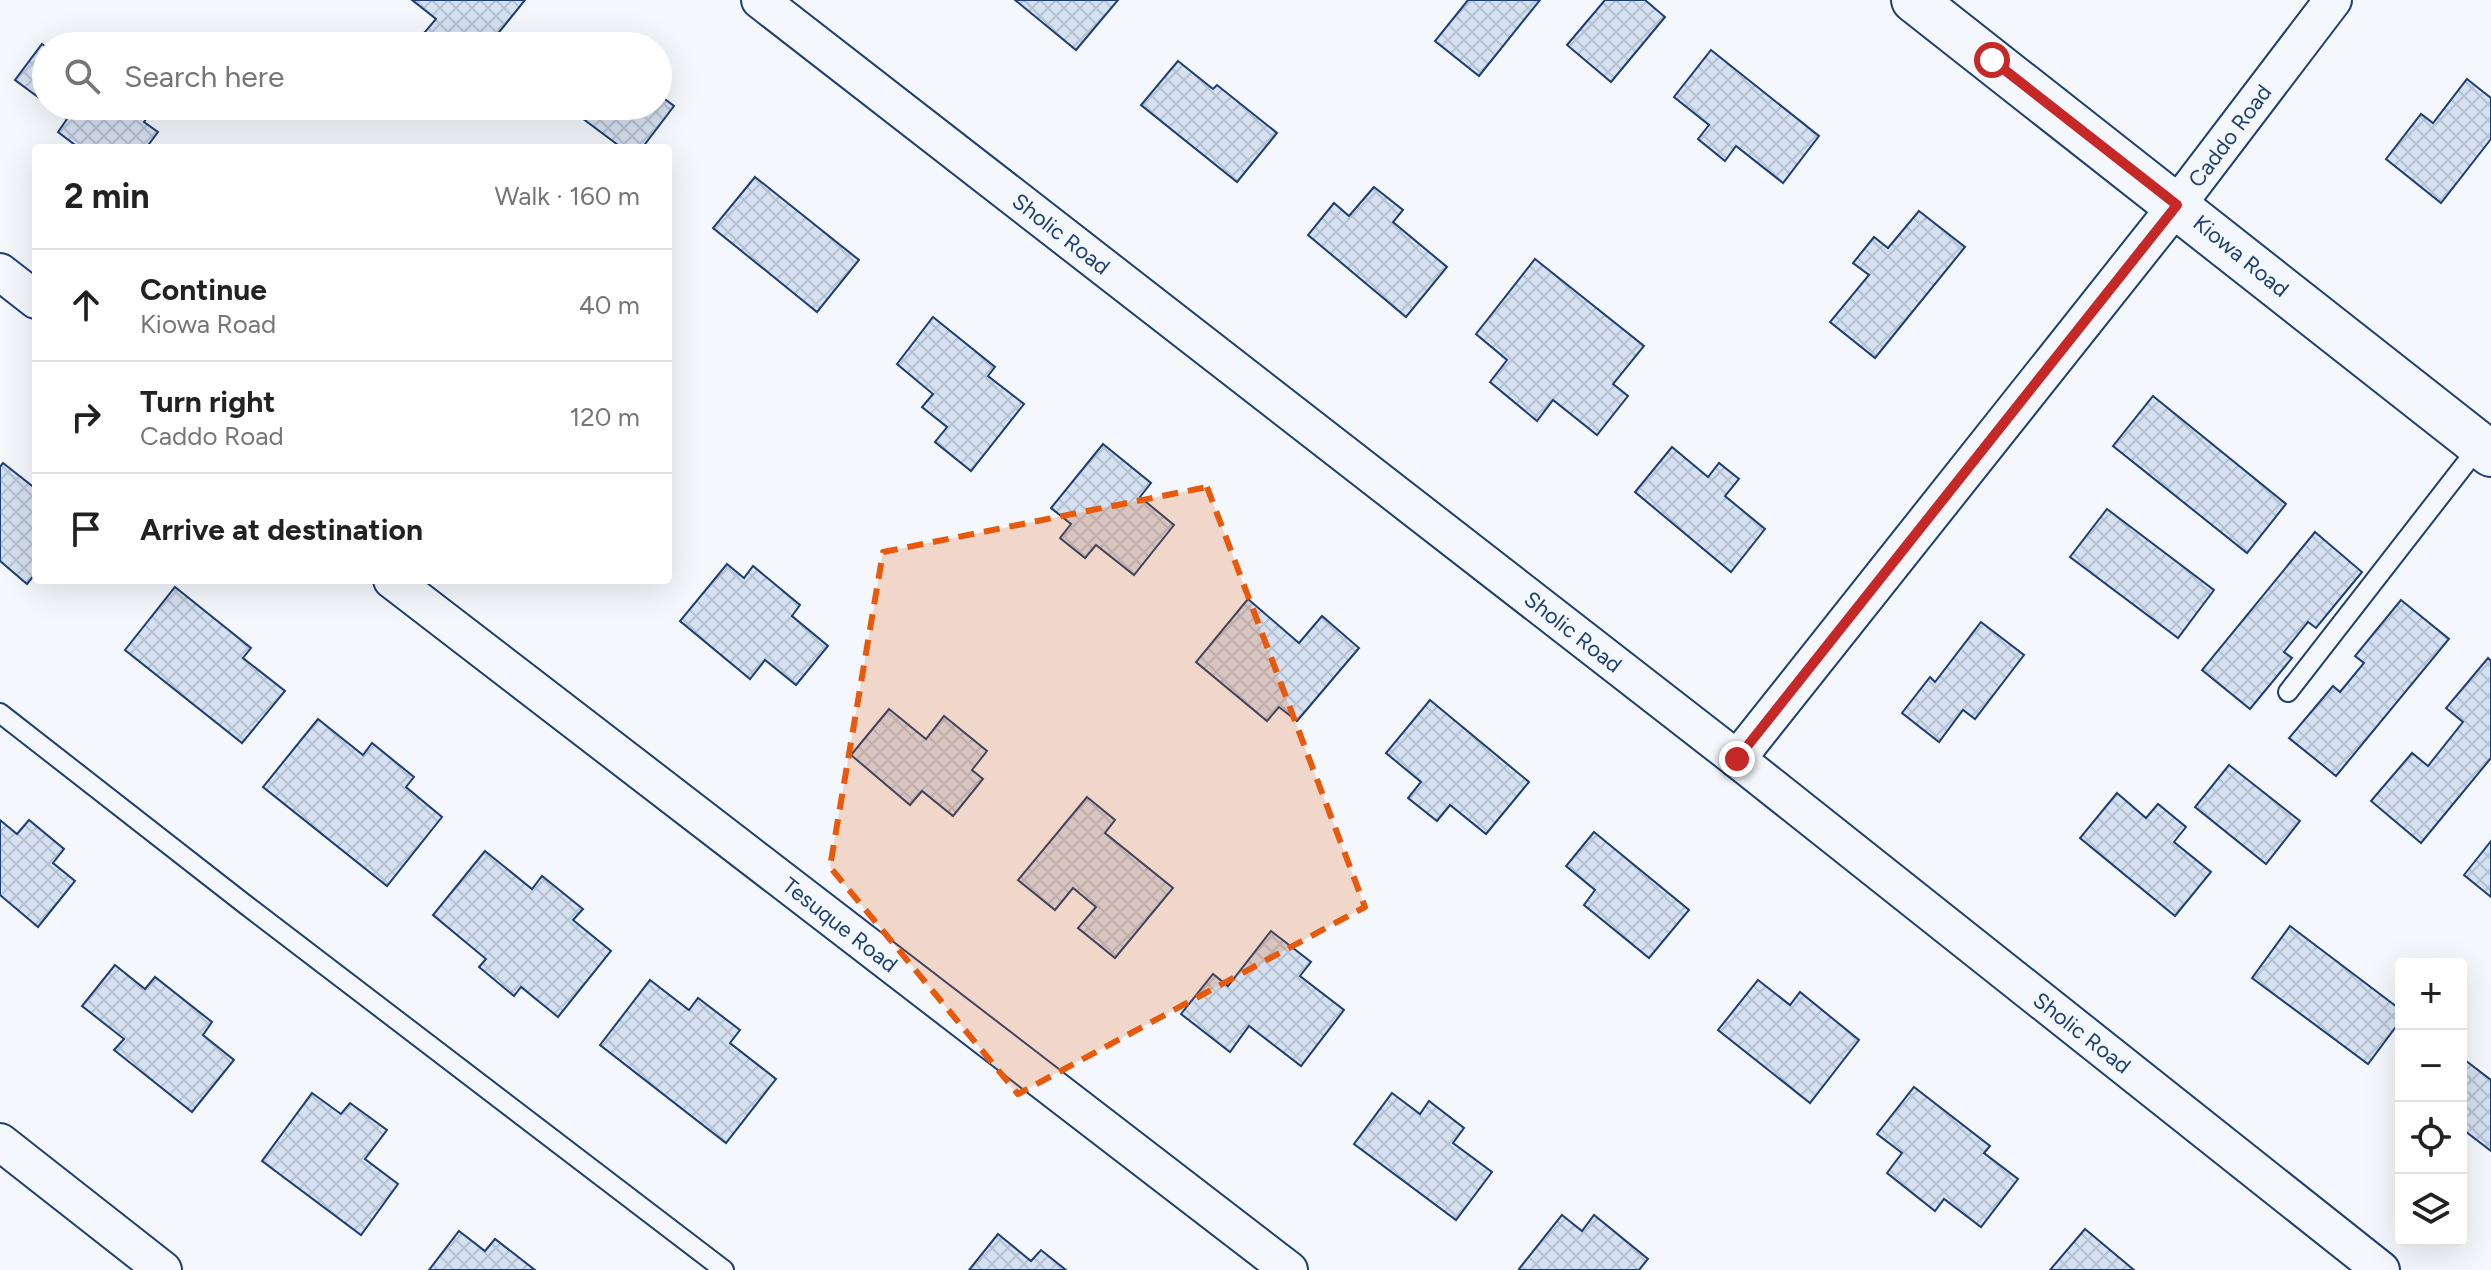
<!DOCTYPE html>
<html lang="en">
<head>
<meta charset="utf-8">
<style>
  body { margin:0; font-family:Figtree,sans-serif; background:#f2f2f2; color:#222 }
  .controls { position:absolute; right:24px; bottom:24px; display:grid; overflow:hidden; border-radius:8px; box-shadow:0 8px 32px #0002 }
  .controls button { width:72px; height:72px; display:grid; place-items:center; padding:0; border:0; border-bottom:2px solid #e0e0e0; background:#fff; color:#222; font:40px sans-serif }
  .stop { position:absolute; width:24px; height:24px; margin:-18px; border:6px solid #c62828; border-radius:50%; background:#fff }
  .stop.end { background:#c62828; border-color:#fff; box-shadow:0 2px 8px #0008 }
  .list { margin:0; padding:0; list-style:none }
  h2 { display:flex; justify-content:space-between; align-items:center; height:104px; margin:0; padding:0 32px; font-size:34px }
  h2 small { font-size:26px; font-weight:400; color:#767676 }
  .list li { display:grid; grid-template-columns:52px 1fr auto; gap:24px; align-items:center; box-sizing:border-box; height:112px; padding:0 32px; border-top:2px solid #e0e0e0 }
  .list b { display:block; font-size:30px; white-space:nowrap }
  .list p { margin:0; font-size:26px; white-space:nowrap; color:#767676 }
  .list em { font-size:26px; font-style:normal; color:#767676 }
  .icon { flex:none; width:44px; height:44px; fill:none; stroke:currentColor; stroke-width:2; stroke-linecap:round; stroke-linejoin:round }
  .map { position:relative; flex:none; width:2491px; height:1270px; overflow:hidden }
  .search { position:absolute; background:#fff; box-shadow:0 8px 32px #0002; left:32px; top:32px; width:640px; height:88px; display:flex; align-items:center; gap:20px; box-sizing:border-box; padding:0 28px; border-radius:44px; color:#767676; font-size:30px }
  .panel { position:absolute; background:#fff; box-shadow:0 8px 32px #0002; left:32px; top:144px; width:640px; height:440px; border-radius:8px }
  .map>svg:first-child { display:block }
  .building { fill:url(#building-cross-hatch); stroke:#1d3f73; stroke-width:2 }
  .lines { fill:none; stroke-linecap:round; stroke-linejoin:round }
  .lane-casing { stroke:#1d3f73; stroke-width:22 }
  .street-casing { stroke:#1d3f73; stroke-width:40 }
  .secondary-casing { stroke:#1d3f73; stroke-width:48 }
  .lane { stroke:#f4f7fb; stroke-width:18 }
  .street { stroke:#f4f7fb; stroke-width:36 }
  .secondary { stroke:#f4f7fb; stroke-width:44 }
  .route { stroke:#c62828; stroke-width:10 }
  .marked { fill:#e8590c; fill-opacity:0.2; stroke:#e8590c; stroke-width:6; stroke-dasharray:16 10; stroke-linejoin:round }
  .labels { text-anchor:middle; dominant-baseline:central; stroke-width:6; stroke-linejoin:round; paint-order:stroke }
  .street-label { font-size:22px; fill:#1d3f73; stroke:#f4f7fb }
</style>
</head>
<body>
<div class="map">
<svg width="2491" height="1270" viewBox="0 0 2491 1270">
  <defs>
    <pattern id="building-cross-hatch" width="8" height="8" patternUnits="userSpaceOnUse" patternTransform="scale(2)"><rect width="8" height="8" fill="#d5e0f0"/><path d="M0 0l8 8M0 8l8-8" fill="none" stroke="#b6c1d1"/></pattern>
  </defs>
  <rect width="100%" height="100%" fill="#f4f7fb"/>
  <g class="building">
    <path d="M412,0H525L488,46H472L459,36L452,46H440L424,33L436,19Z"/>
    <path d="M1015,0H1118L1076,50Z"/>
    <path d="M1468,0H1540L1479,76L1435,41Z"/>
    <path d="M1605,0H1645L1665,17L1611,82L1567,45Z"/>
    <path d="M42,44L46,47V103L15,80Z"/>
    <path d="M1711,50L1819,136L1783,183L1736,146L1725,161L1698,139L1709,125L1674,97Z"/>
    <path d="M1178,61L1213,89L1217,85L1277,133L1237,182L1141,105Z"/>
    <path d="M2467,79L2491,98V139L2441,203L2386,159L2421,114L2433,123Z"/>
    <path d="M658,94L674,106L642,148H622L566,106H658Z"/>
    <path d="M50,106H156L144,122L158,132L146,148H79L58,132L67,119Z"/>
    <path d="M755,177L859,260L817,312L713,228Z"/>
    <path d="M1374,187L1403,210L1393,222L1447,267L1406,317L1308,235L1334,203L1349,216Z"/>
    <path d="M1919,211L1965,247L1875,358L1830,322L1869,275L1853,263L1874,237L1888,248Z"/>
    <path d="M1535,259L1644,346L1613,384L1628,396L1597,435L1553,400L1537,421L1490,382L1507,360L1476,334Z"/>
    <path d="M933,317L995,367L988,376L1024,404L971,471L935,442L947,427L922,407L933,394L897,364Z"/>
    <path d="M2153,396L2286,504L2247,553L2113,446Z"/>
    <path d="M1103,444L1151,483L1140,497L1174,525L1134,575L1096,545L1085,558L1060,538L1071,524L1051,508Z"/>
    <path d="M1672,447L1708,477L1719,463L1739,479L1725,496L1765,529L1731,572L1635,492Z"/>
    <path d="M3,463L36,489V573L27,584L0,561V467Z"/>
    <path d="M2107,509L2214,590L2178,638L2070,557Z"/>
    <path d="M2315,532L2362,572L2316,628L2308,622L2284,652L2292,658L2250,709L2202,670Z"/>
    <path d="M727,564L744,578L753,566L800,605L792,616L828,646L796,685L765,660L750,679L680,621Z"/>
    <path d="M175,587L251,648L243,658L285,691L242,743L125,650Z"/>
    <path d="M1248,599L1299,643L1322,616L1359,648L1297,721L1279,707L1267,721L1196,662Z"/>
    <path d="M2401,600L2449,639L2336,776L2289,738L2333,686L2340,692L2364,663L2355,656Z"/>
    <path d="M1981,622L2024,655L1975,719L1963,710L1939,742L1902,713L1930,677L1935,682Z"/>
    <path d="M2488,658L2491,661V758L2421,843L2371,801L2412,753L2428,766L2463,722L2446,708Z"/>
    <path d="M1430,700L1529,782L1486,834L1450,805L1437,821L1408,798L1421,782L1386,753Z"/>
    <path d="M889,709L926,739L944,716L987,751L972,770L983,779L953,816L922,791L910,805L851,755Z"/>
    <path d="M318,719L363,755L372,743L414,777L406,787L442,817L387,886L263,787Z"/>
    <path d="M2229,765L2300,821L2266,864L2195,807Z"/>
    <path d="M2117,793L2146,818L2158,804L2186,827L2174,842L2211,872L2175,916L2080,838Z"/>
    <path d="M1087,797L1115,820L1105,833L1173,888L1115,958L1078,928L1096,907L1073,888L1055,910L1018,880Z"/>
    <path d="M0,820L17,834L29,820L64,849L53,863L75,881L38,927L0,895Z"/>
    <path d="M1594,832L1689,910L1649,958L1584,905L1595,890L1566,866Z"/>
    <path d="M2491,841V897L2464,875Z"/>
    <path d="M485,851L532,889L542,876L583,909L573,920L611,951L558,1017L521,987L514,996L479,967L486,959L433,915Z"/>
    <path d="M2290,926L2401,1010V1020L2368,1064L2252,978Z"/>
    <path d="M1271,931L1311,962L1300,976L1344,1010L1301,1066L1249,1026L1230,1052L1181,1014L1213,974L1228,986Z"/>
    <path d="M115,965L145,989L155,977L212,1022L203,1035L234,1060L192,1112L114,1050L124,1039L82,1006Z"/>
    <path d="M650,980L689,1010L698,998L740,1030L730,1043L776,1079L726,1143L600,1045Z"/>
    <path d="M1758,980L1790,1005L1800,992L1859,1040L1810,1103L1718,1030Z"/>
    <path d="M2461,1057L2491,1080V1151L2461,1128Z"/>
    <path d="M1914,1087L1990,1146L1984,1153L2018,1179L1981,1227L1944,1199L1935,1211L1887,1173L1902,1153L1877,1134Z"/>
    <path d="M312,1093L341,1114L350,1103L387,1130L365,1159L398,1184L361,1235L262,1161Z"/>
    <path d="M1392,1093L1420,1114L1429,1101L1464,1128L1453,1143L1492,1172L1456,1220L1354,1144Z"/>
    <path d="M1562,1215L1582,1231L1594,1215L1648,1259L1639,1270H1521L1519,1269Z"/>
    <path d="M2085,1229L2134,1270H2050Z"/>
    <path d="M459,1231L485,1251L495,1239L535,1270H429Z"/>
    <path d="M998,1234L1031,1261L1041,1250L1066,1270H969Z"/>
  </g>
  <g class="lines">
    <defs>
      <g id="lane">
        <path d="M2288,692L2480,445"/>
        <path d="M0,713L246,905L724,1270"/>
      </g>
      <g id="street">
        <path d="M760,0L1737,759L2381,1270"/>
        <path d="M0,272L36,300"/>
        <path d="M392,580L1289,1270"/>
        <path d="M1737,759L2177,205L2333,0"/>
        <path d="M0,1142L163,1270"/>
      </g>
      <path id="secondary" d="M1914,0L2491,454"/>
    </defs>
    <use href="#lane" class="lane-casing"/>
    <use href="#street" class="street-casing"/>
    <use href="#secondary" class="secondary-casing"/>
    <use href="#lane" class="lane"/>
    <use href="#street" class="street"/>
    <use href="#secondary" class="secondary"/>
  </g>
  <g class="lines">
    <path class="route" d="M1737,759L2177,205L1992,60"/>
  </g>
  <path class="marked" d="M1207,487L1365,907L1018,1094L830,867L883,552Z"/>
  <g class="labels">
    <g class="street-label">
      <text transform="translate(2230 136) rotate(-53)">Caddo Road</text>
      <text transform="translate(1061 234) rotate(38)">Sholic Road</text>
      <text transform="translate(2241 256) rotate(39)">Kiowa Road</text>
      <text transform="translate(1573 632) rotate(38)">Sholic Road</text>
      <text transform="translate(840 925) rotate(38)">Tesuque Road</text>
      <text transform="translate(2082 1033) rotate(38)">Sholic Road</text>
    </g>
  </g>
</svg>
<div class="controls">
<button>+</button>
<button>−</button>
<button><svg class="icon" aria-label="locate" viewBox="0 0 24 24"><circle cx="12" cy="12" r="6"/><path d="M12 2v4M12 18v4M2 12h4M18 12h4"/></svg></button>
<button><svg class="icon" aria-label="layers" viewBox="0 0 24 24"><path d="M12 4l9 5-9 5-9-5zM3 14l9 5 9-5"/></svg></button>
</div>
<div class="stop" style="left:1992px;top:60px"></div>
<div class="stop end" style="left:1737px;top:759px"></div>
<div class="search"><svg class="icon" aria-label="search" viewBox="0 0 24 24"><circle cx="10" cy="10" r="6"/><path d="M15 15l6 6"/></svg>Search here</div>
<section class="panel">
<h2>2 min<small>Walk · 160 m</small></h2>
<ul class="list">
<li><svg class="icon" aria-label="ahead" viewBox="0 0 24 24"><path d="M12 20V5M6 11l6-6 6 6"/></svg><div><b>Continue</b><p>Kiowa Road</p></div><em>40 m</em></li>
<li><svg class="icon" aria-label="right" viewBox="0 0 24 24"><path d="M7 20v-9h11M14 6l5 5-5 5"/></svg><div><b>Turn right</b><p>Caddo Road</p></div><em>120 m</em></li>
<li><svg class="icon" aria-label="arrive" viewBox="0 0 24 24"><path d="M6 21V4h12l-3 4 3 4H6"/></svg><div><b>Arrive at destination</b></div></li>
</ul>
</section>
</div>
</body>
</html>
